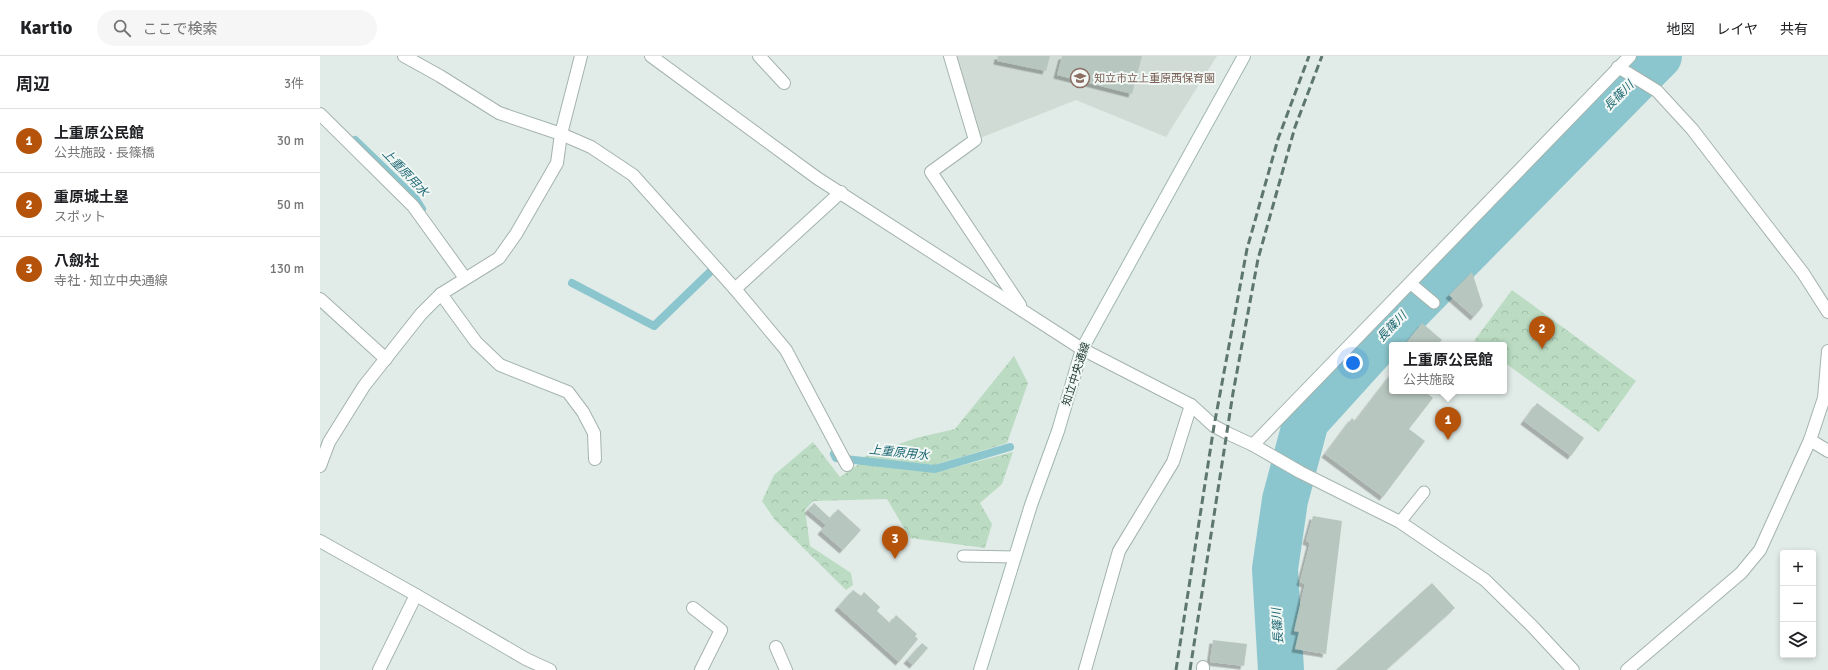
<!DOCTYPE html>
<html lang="ja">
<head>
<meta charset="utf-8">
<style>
  body { margin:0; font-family:Signika,"Noto Sans JP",sans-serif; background:#f6f6f6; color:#202124 }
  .controls { position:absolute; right:12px; bottom:12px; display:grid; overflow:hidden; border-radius:4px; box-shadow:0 2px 6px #0003 }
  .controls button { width:36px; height:36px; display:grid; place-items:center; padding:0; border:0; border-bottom:1px solid #e0e0e0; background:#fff; color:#202124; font:20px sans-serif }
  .you { position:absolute; left:1033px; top:307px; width:14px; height:14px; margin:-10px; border:3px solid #fff; border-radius:50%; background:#1a73e8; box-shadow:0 0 0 6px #1a73e833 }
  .badge { display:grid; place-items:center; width:26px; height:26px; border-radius:50%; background:#b45309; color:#fff; font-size:13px; font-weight:700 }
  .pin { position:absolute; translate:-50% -33px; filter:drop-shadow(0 1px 2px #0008) }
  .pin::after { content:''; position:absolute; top:21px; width:14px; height:12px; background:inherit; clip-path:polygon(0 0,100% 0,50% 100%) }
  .popup { position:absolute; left:1069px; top:286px; width:118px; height:52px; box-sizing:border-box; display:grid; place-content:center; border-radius:4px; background:#fff; filter:drop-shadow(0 1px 3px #0005); font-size:13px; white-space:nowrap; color:#757577 }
  .popup b { font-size:15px; color:#202124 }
  .popup::after { content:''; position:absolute; left:50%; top:100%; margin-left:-8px; border:8px solid transparent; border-top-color:#fff }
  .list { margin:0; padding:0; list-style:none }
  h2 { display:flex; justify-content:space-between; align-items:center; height:52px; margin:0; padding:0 16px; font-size:17px }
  h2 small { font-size:13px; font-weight:400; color:#757577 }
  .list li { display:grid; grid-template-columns:26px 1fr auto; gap:12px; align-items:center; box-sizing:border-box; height:64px; padding:0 16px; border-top:1px solid #e0e0e0 }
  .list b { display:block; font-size:15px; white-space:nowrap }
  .list p { margin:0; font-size:13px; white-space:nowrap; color:#757577 }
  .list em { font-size:13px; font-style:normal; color:#757577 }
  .icon { flex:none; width:22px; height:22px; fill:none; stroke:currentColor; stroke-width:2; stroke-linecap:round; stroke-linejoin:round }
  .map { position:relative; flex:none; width:1508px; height:614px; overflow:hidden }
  header { display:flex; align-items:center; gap:24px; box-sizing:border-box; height:56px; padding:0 20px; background:#fff; border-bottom:1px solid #e0e0e0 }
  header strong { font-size:19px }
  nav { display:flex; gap:22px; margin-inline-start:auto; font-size:14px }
  .search { width:280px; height:36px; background:#f6f6f6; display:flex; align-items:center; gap:10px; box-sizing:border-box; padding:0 14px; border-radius:22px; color:#757577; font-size:15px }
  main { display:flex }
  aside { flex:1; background:#fff }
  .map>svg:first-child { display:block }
  .built { fill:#d0dbd5 }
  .forest { fill:url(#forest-crowns) }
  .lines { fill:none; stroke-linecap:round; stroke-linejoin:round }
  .stream { stroke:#8bc6ce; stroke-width:8 }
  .river { stroke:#8bc6ce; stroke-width:46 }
  .building { fill:#b7c6bf; filter:url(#shadow) }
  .lane-casing { stroke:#a4b3ae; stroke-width:13 }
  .street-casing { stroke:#a4b3ae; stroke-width:14 }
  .secondary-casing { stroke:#a0b7ae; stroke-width:14 }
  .lane { stroke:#fff; stroke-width:11 }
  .street { stroke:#fff; stroke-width:12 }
  .secondary { stroke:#fff; stroke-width:12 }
  .rail { stroke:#5d776f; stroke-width:3; stroke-dasharray:8 4; stroke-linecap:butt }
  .labels { text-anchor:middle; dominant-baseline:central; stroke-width:4; stroke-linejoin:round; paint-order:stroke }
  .education-label { font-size:11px; fill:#785e54; stroke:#f2f8f5; text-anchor:start }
  .street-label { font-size:11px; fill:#223b34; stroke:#f2f8f5 }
  .water-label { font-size:12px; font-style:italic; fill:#1f6975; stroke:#f2f8f5 }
</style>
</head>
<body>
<header>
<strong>Kartio</strong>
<div class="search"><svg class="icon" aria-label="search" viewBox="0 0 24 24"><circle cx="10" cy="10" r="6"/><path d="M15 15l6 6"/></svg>ここで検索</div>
<nav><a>地図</a><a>レイヤ</a><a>共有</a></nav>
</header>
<main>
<aside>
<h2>周辺<small>3件</small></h2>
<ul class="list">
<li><span class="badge">1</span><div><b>上重原公民館</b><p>公共施設 · 長篠橋</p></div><em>30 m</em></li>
<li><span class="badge">2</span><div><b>重原城土塁</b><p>スポット</p></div><em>50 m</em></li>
<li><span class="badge">3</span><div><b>八劔社</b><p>寺社 · 知立中央通線</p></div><em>130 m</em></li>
</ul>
</aside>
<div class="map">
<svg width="1508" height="614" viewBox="0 0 1508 614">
  <defs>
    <pattern id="forest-crowns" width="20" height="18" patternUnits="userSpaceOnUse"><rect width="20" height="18" fill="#bbdcc3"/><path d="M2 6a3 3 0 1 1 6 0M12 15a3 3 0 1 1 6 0" fill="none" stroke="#a0bea8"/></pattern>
    <filter id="shadow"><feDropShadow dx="-3.5" dy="3.5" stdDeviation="0" flood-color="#0004"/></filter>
  </defs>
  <rect width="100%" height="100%" fill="#e1ebe7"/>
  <path class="built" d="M630,0H897L846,81L756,44L655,84Z"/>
  <g class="forest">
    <path d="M1192,234L1316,325L1279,376L1184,306V289H1161L1154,285Z"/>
    <path d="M694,300L708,327L687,387L615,409L541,402L596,382L635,373Z"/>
    <path d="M493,386L520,421L539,408L617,416L693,396L682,428L660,447L672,468L665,492L590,482L567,443L493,445L485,454L490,490L531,517L533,529L526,534L455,464L442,445L454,419Z"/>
  </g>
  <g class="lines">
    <g class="stream">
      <path d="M35,84L95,142L102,153"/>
      <path d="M252,227L334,270L391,215"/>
      <path d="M514,398L516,402L615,413L690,391"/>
    </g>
    <path class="river" d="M961,614L955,513L965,444L986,365L1065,278L1339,0"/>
  </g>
  <g class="building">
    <path d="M678,0H730L726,15L677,5Z"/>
    <path d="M742,0H822L812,38L737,19Z"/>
    <path d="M1152,216L1163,250L1154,261L1129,239Z"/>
    <path d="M1102,267L1122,284L1117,289H1084Z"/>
    <path d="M1072,317V335H1104L1113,342L1089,373L1105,385L1063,441L1005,398L1032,362L1035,365Z"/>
    <path d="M1217,347L1264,382L1251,400L1204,365Z"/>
    <path d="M494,447L510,462L518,453L541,474L523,494L501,475L506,469L488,454Z"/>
    <path d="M993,460L1022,465L1006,598L975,593L979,576L974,575L985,528L980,526L990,487L986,485Z"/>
    <path d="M1112,527L1135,552L1066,614H1016Z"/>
    <path d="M533,534L541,540L544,536L560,551L557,555L570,567L576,559L597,578L595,580L598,583L579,606L518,551Z"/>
    <path d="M893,584L927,588L924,610L890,606Z"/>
    <path d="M602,587L608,592L593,609L587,604Z"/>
  </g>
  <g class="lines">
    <defs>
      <g id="lane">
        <path d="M1090,227L1114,247"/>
        <path d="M1080,466L1104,436"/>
        <path d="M643,500L695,501"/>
      </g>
      <g id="street">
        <path d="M84,0L120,20L179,57L241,78L271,91L313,119L415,233L466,294L527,409"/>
        <path d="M331,0L497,122L762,293L871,349L894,370L907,377L933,389L980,416L1080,466L1165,524L1212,570L1253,614"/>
        <path d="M439,0L464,27"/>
        <path d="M630,0L655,84L611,116L700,249"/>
        <path d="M1298,11L1337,35L1372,73L1483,217L1508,256"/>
        <path d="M0,58L93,150L145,222"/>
        <path d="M415,233L521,136"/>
        <path d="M121,238L156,286L180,309L248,336L263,356L274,377L275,403"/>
        <path d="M0,243L66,303"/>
        <path d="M1490,384L1508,395"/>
        <path d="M933,389L1310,0"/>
        <path d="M0,410L9,386L44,330L101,258L121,238L179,202L196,178L237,107L241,78L261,0"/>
        <path d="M0,485L96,539L206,603L230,614"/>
        <path d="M373,552L401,574L381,614"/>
        <path d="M456,591L466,614"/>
        <path d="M59,614L96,539"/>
        <path d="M765,614L799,495L853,406L871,349"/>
        <path d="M883,614V611"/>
        <path d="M1307,614L1421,517L1440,494L1490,384L1504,342L1508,295"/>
      </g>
      <path id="secondary" d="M660,614L711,449L738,375L762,293L924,0"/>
    </defs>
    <use href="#lane" class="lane-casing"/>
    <use href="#street" class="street-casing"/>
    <use href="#secondary" class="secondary-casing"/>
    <use href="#lane" class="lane"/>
    <use href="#street" class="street"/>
    <use href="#secondary" class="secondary"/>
    <g class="rail">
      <path d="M856,614L894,370L927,193L958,83L989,0"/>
      <path d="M870,614L913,337L938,203L975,71L1002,0"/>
    </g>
  </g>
  <defs>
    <symbol id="school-ring" viewBox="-11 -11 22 22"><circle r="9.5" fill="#f2f8f5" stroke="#8d6e63" stroke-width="1.5"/><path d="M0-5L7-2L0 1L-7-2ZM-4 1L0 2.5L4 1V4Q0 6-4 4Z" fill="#8d6e63"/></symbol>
  </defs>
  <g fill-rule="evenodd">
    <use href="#school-ring" x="749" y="11" width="22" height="22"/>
  </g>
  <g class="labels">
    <g class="education-label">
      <text x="774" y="22">知立市立上重原西保育園</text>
    </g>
    <g class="street-label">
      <text transform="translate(756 318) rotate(-72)">知立中央通線</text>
    </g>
    <g class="water-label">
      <text transform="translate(1299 40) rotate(-45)">長篠川</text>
      <text transform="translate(85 117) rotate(46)">上重原用水</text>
      <text transform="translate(1072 271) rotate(-46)">長篠川</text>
      <text transform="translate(579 397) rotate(6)">上重原用水</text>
      <text transform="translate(958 570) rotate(-94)">長篠川</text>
    </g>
  </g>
</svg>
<div class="controls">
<button>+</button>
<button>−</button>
<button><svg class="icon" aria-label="layers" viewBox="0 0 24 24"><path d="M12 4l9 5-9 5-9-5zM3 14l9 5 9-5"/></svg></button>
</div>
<div class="you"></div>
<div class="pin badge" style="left:1128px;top:384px">1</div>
<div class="popup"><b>上重原公民館</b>公共施設</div>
<div class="pin badge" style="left:1222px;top:293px">2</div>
<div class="pin badge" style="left:575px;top:503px">3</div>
</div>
</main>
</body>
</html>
